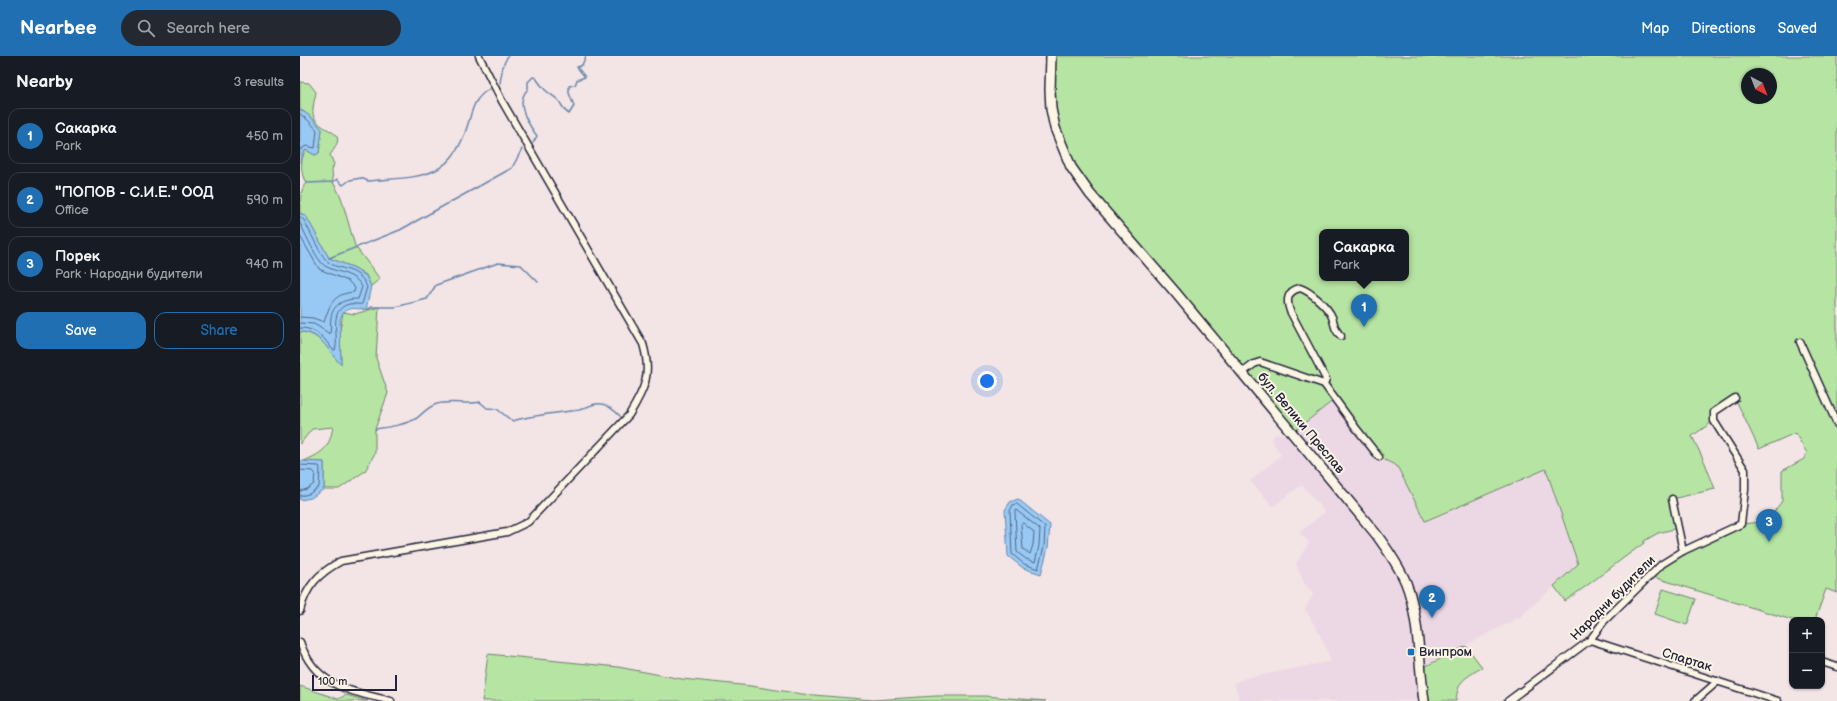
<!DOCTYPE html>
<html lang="en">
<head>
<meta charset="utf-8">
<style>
  body { margin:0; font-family:"Balsamiq Sans",sans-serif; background:#242831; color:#f1f3f6 }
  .controls { position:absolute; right:12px; bottom:12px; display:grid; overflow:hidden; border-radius:8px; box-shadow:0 1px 3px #0004 }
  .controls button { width:36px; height:36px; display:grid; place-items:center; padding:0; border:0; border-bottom:1px solid #363941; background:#171b24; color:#f1f3f6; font:20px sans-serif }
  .compass { position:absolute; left:1441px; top:12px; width:36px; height:36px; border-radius:50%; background:#171b24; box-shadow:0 1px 3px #0004; rotate:138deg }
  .scale { position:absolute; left:12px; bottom:10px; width:85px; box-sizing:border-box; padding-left:4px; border:2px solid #22223b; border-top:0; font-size:11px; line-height:14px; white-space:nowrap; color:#22223b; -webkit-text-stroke:3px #fcf5e5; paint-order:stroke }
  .you { position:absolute; left:687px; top:325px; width:14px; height:14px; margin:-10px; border:3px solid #fff; border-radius:50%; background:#1a73e8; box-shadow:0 0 0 6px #1a73e833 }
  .badge { display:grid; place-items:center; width:26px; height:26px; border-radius:50%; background:#1f6fb2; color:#fff; font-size:13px; font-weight:700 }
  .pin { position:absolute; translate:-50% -33px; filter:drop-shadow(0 1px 2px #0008) }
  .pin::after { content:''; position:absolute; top:21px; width:14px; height:12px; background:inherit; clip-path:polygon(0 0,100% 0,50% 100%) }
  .popup { position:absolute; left:1019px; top:173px; width:90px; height:52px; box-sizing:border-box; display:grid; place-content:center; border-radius:8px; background:#171b24; filter:drop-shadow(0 1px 3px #0005); font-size:13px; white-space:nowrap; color:#9ea1a6 }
  .popup b { font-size:15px; color:#f1f3f6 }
  .popup::after { content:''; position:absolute; left:50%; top:100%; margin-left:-8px; border:8px solid transparent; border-top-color:#171b24 }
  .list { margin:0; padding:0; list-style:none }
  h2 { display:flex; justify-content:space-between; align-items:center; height:52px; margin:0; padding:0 16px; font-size:17px }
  h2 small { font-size:13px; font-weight:400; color:#9ea1a6 }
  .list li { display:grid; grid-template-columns:26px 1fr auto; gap:12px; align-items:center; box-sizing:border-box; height:56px; margin:0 8px 8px; padding:0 8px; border:1px solid #363941; border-radius:12px }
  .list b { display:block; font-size:15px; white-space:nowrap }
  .list p { margin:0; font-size:13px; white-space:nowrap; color:#9ea1a6 }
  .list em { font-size:13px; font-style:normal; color:#9ea1a6 }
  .actions { display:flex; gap:8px; padding:12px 16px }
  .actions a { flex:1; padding:9px 0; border:1px solid #1f6fb2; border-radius:12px; text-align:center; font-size:14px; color:#1f6fb2 }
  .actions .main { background:#1f6fb2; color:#fff }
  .icon { flex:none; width:22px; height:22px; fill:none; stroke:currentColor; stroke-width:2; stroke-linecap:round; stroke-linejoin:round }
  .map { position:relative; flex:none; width:1537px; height:645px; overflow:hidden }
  header { display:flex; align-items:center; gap:24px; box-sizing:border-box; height:56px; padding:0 20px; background:#1f6fb2; color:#fff }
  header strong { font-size:19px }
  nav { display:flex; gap:22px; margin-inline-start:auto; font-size:14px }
  .search { width:280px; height:36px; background:#242831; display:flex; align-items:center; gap:10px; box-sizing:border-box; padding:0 14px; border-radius:22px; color:#9ea1a6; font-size:15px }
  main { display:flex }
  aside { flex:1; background:#171b24 }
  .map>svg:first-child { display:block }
  .built { fill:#ecd8e5 }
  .green { fill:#b6e4a2; stroke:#6c836e; fill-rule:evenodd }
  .water { fill:#98c9f4; stroke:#6986aa }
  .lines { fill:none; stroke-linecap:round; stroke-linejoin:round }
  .shore { stroke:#516585; stroke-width:1 }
  .stream { stroke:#6986aa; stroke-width:1.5 }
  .minor-casing { stroke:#22223b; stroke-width:9 }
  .secondary-casing { stroke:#22223b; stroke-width:12 }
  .minor { stroke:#fcf5e5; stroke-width:6 }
  .secondary { stroke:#fcf5e5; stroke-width:9 }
  .poi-dot { fill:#1f6fb2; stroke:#fcf5e5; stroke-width:1.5 }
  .labels { text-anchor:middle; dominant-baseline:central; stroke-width:4; stroke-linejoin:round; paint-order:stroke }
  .street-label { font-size:13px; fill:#22223b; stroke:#fcf5e5 }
  .poi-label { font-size:13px; fill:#22223b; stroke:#fcf5e5; text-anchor:start }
</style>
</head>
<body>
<header>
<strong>Nearbee</strong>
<div class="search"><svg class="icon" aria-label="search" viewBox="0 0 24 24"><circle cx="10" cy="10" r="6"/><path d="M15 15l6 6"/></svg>Search here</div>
<nav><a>Map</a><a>Directions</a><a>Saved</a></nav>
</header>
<main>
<aside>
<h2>Nearby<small>3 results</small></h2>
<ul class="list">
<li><span class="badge">1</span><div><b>Сакарка</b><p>Park</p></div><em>450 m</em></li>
<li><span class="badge">2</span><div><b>&quot;ПОПОВ - С.И.Е.&quot; ООД</b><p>Office</p></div><em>590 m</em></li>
<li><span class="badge">3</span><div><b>Порек</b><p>Park · Народни будители</p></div><em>940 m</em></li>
</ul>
<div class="actions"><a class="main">Save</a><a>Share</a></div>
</aside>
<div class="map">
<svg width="1537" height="645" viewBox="0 0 1537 645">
  <rect width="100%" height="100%" fill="#f3e4e5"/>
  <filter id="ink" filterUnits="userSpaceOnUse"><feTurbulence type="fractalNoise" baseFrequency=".025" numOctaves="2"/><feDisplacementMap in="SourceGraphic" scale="8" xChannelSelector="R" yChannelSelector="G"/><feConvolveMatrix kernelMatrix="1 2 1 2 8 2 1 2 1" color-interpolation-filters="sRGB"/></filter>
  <g filter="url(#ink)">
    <path class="built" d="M1035,343L1079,401L1097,410L1126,465L1246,413L1278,509L1220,561L1120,613L1124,645H933L939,643L934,627L942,623L1031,605L1020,579L1005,553L1013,538L1004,527L996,508L1009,486L999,477L1025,456L1002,429L973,450L950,425L981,399L971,383L976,378L992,377Z"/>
    <g class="green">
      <path d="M751,0H1537V537L1526,533L1515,564H1492L1350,520L1362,508L1441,468L1462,466L1473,457L1482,445V415L1504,403L1507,397L1495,377L1459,393L1435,342L1414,356V365L1392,380L1405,407L1415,433L1372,443L1378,472L1358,477L1344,485V487C1317,506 1292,527 1265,545L1254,530L1278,508L1246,413L1125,465L1097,410L1079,401L1035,343L992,377L790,138L755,72ZM1447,18H1471V42H1447ZM1022,176H1106V222H1022Z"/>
      <path d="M0,26L9,27L16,36C15,43 11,55 14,61C23,79 51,72 30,99L34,108L32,114L33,126L41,141L55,190L80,223L71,230L66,219L55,212L29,202L6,160L0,157C0,148 0,133 6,127C0,117 0,103 6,94L15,99L19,97L22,73L11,61L0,53Z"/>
      <path d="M79,251L76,302L88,337L75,373V397L65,415L39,433H24V406L4,405C24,396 29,392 33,371L12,373L0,388V276C21,277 28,294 41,309L40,275L43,256L55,258Z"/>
      <path d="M1363,533L1396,543L1387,569L1355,558Z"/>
      <path d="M1166,590L1182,611C1165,623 1158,623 1156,645H1124L1120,613Z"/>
      <path d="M188,598L318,611L382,623L451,630L502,638L573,644L636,640H684L746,645H182Z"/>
      <path d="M0,630L38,643L46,639L68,645H0Z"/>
    </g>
    <g class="water">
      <path d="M0,53L11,61L22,73L19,97L15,99L6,94L3,97L0,107Z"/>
      <path d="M0,157L6,160L29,202L55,212L66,220L71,230L66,254C54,252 45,250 40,263L41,309C29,296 20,275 0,276Z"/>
      <path d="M0,405L24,406V433L11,442L0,444Z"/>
      <path d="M718,443L750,469L748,492L741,518L723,512L708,500L705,454L710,446Z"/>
    </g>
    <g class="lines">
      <g class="shore">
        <path d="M0,58L8,64L17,74L15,92L6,90L0,94"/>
        <path d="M0,161L4,164C9,173 20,199 27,205C39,216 58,209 67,231L62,248C58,249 53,247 49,248C27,254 40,280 35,294H33C23,281 17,272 0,272"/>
        <path d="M0,167C5,177 17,205 25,210C37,217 56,217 62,231L58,243C45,243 34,247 31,261C30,267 31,273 30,278L14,268L0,267"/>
        <path d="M0,180L19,213L48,225L55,232L54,236C32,238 30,249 24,266L13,262L0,261"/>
        <path d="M0,409L19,410L20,412L19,431L9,438L0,440"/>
        <path d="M0,414L13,415L15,417L14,428L7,433L0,435"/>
        <path d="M717,448L745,471L744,491L738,513L724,508L712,498L710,455L713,449Z"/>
        <path d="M716,454L740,473L739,490L735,506L726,503L717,496L715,456Z"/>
        <path d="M723,467L734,476L733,489L730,498L723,493L721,469Z"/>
      </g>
      <g class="stream">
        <path d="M200,27L203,9L208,0"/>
        <path d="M233,87L237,80C228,68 214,46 228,33V26L233,21L236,22C244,34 246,35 257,43C263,48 261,53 269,58L274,50L269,37V30L275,29L277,24L285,21L277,11L282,9L286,0"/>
        <path d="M6,127L33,126L37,123L43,129L50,124L61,122L68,125C118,120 151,126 168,68C173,51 174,43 189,33"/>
        <path d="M29,202L100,174L212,112L222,93"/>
        <path d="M66,254L72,251H95L127,243L136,229L198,207L221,209L238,226"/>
        <path d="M75,373C89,371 105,369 117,362C123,357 129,350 137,348C150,344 167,349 180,346L187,352L197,353L212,365C234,359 256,357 279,354C287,352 293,346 302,348C309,349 315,355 320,360"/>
      </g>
      <defs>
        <g id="minor">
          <path d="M1041,280C1034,274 1035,269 1032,261C1028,251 1010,235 1000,232C987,235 986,244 990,255L1026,323L1024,328L1056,372L1079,401"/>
          <path d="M1500,286L1537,368"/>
          <path d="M942,317L954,308L960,306L1024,328"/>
          <path d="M1372,443L1383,495"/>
          <path d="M0,555C6,530 19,517 41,505L207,476L228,466L329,359C345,333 352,318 343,288L202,45L179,0"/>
          <path d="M1290,584L1478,645"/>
          <path d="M0,586C15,631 51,635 91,645"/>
          <path d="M1522,606L1537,611"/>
          <path d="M1208,645L1290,584L1304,565L1362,508L1383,495L1441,468L1445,434V414L1414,365V356L1435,342"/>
          <path d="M1395,645L1418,625"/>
        </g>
        <path id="secondary" d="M751,0L750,34L751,53L755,72L771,111L790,138L875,236L1076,478C1087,493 1099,510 1106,527C1119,559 1119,610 1124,645"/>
      </defs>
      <use href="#minor" class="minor-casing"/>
      <use href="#secondary" class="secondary-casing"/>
      <use href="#minor" class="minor"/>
      <use href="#secondary" class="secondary"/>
    </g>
  </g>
  <rect class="poi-dot" x="1107" y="592" width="8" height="8" rx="2"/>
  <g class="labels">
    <g class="street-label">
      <text transform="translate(1001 367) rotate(50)">бул. Велики Преслав</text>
      <text transform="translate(1313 542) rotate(-45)">Народни будители</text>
      <text transform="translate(1387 604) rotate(17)">Спартак</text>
    </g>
    <g class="poi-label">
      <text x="1119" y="596">Винпром</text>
    </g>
  </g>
</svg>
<div class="controls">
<button>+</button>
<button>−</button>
</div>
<svg class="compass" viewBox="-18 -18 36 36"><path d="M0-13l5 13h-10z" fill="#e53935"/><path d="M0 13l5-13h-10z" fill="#9ea1a6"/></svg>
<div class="scale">100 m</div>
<div class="you"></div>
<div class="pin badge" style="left:1064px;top:271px">1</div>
<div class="popup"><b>Сакарка</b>Park</div>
<div class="pin badge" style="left:1132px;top:562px">2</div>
<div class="pin badge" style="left:1469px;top:486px">3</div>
</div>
</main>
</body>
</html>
